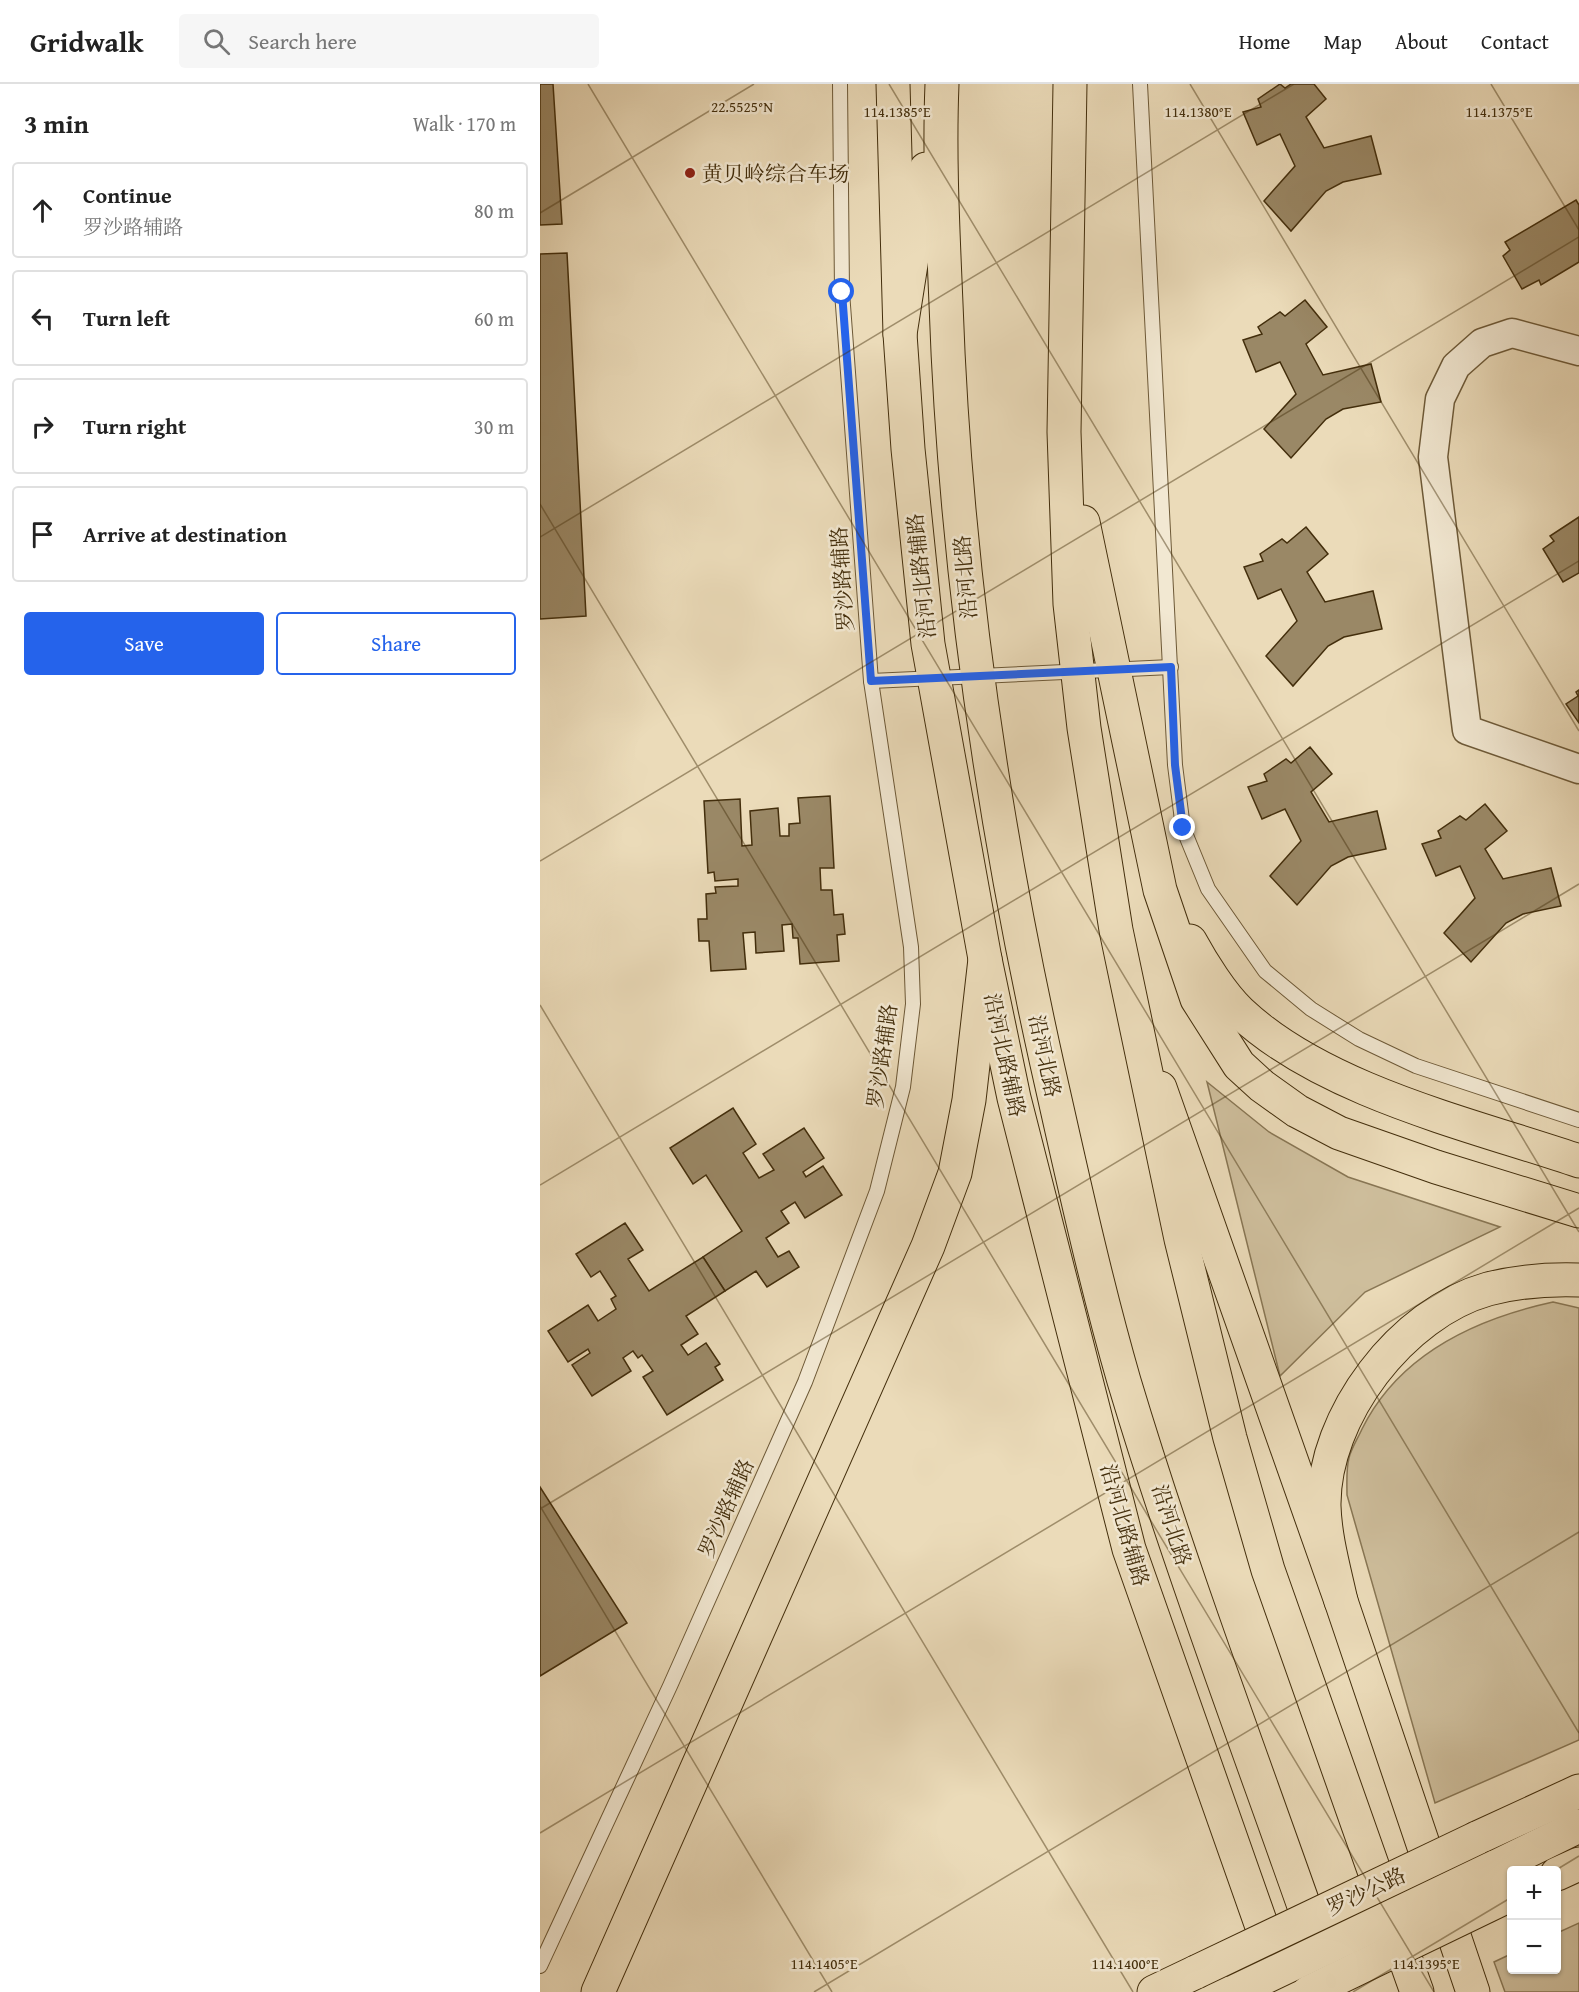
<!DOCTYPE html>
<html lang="en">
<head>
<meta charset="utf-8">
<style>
  body { margin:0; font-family:"Gentium Book Plus","Noto Serif SC",serif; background:#f6f6f6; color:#222 }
  .controls { position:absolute; right:18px; bottom:18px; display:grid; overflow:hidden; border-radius:6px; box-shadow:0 2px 4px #0004 }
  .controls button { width:54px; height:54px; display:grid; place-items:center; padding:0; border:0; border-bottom:2px solid #e0e0e0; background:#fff; color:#222; font:30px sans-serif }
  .stop { position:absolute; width:18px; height:18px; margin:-14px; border:4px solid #2563eb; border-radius:50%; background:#fff }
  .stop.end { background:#2563eb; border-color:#fff; box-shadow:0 2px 6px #0008 }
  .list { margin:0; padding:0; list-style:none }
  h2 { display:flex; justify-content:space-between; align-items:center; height:78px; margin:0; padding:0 24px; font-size:26px }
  h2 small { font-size:20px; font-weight:400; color:#767676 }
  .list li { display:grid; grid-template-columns:39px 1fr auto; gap:18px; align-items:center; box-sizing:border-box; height:96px; margin:0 12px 12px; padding:0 12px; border:2px solid #e0e0e0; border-radius:6px }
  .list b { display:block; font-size:22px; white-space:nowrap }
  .list p { margin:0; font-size:20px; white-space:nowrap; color:#767676 }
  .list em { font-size:20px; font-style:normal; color:#767676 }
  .actions { display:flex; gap:12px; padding:18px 24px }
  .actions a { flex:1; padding:14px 0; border:2px solid #2563eb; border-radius:6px; text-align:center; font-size:21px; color:#2563eb }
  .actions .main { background:#2563eb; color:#fff }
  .icon { flex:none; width:33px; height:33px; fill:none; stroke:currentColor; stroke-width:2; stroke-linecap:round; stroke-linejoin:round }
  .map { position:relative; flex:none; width:1039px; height:1908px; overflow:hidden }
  header { display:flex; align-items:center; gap:36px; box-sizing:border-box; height:84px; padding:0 30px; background:#fff; border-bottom:2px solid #e0e0e0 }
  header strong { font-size:28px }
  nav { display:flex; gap:33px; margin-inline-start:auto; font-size:21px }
  .search { width:420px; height:54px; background:#f6f6f6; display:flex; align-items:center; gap:15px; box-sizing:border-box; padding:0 21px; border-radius:6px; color:#767676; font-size:22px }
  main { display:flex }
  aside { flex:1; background:#fff }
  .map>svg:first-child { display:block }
  .green { fill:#cebe9c; stroke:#887654; stroke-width:1.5 }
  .building { fill:#9a8866; stroke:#432e0c; stroke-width:1.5 }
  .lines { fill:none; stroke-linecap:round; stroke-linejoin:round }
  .lane-casing { stroke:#6d5937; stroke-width:16 }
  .street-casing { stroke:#6d5937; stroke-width:31 }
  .primary-casing { stroke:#432e0c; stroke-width:35 }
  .highway-casing { stroke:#432e0c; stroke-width:35 }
  .lane { stroke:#f2e8d2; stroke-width:14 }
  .street { stroke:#f2e8d2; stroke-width:28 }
  .primary { stroke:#ebdbb9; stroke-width:33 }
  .highway { stroke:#ebdbb9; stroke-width:33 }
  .highway-bridge-casing { stroke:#432e0c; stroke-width:35; stroke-linecap:butt }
  .highway-bridge { stroke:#ebdbb9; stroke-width:33 }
  .route { stroke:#2563eb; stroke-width:8 }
  .ticks { fill:none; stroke:#432e0c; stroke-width:1.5; stroke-opacity:0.45 }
  .poi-dot { fill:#8f2418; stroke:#f2e8d2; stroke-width:2 }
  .labels { text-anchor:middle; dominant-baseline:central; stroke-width:5; stroke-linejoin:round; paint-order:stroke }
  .poi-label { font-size:21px; fill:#432e0c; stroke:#f2e8d2; text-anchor:start }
  .street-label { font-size:21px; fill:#432e0c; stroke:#f2e8d2 }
  .ticks-label { font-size:15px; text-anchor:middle; fill:#432e0c; stroke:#f2e8d2; stroke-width:5; stroke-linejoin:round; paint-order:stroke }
</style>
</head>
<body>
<header>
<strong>Gridwalk</strong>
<div class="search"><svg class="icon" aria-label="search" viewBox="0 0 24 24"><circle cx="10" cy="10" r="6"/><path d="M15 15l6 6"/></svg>Search here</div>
<nav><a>Home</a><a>Map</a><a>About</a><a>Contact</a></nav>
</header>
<main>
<aside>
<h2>3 min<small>Walk · 170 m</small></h2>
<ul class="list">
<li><svg class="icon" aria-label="ahead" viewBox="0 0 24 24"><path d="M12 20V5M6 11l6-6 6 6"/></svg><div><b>Continue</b><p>罗沙路辅路</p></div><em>80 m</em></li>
<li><svg class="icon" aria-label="left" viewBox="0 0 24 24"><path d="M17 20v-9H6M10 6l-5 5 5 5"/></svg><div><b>Turn left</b></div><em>60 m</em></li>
<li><svg class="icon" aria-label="right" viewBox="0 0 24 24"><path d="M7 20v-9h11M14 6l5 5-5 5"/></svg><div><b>Turn right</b></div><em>30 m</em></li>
<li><svg class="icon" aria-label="arrive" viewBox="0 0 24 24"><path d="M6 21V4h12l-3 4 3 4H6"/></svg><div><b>Arrive at destination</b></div></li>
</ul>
<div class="actions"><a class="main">Save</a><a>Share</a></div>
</aside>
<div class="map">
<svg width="1039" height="1908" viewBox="0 0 1039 1908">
  <rect width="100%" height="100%" fill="#ebdbb9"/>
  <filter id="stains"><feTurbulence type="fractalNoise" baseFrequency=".00333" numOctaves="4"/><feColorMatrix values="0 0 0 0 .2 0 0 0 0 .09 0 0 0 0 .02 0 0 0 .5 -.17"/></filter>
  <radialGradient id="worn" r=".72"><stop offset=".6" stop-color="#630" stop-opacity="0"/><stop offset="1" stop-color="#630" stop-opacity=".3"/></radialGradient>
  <g class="green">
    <path d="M667,998L729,1048L808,1093L960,1143L825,1208L740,1292Z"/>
    <path d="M1013,1218L1039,1224V1656L895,1719L807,1411C807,1400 806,1385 809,1374C811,1365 818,1354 822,1345C859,1270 935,1235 1013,1218Z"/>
    <path d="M1039,1839V1908H965L954,1878L971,1870L972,1886H1017V1849Z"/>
  </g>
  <g class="building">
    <path d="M0,0H13L22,140L0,141Z"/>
    <path d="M740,0L745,4L751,0H774L786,15L766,33L784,64L831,52L841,90L803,98L786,107L751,147L724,117L755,82L740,50L717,61L703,28L721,23L718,15Z"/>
    <path d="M1036,116L1039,121V178L1001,201L999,196L982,205L963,172L970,166L965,158Z"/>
    <path d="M27,169L46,532L0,535V170Z"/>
    <path d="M765,216L787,243L766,260L783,291L831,280L841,318L803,325L786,335L751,374L724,345L756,310L740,278L716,288L703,256L722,250L718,243L740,228L745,232Z"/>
    <path d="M1039,433V489L1023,498L1003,465L1014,457L1010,452Z"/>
    <path d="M766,443L788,470L767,488L785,518L833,507L842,545L804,553L788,562L753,602L726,572L757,537L741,505L718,515L704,483L723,477L720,470L742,455L747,459Z"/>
    <path d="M1039,606V639L1026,620L1038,612L1036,608Z"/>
    <path d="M770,663L792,690L771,708L789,738L837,727L846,765L808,773L791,782L757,821L730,792L761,757L745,725L722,735L708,703L727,697L724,690L746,675L751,679Z"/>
    <path d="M290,712L294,784H280L281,806H292L294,831L303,830L305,850L297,851L299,877L260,880L258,854H253L252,840L242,841L244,867L216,869L215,848L203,849L206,885L171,887L169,857H159L158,835H167L166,810L176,809L175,803L198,802V795L175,797L174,788L168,789L164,717L200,715L202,762L212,761L210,727L238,724L240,752H249V740L260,739L258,714Z"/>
    <path d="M945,720L967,747L945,765L963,795L1011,784L1021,822L983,830L966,839L931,878L904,849L935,814L920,782L896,792L882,760L901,754L898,747L920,732L926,736Z"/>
    <path d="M193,1024L216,1060L203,1069L219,1094L234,1086L223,1070L264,1044L284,1074L263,1088L266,1093L283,1082L302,1111L265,1134L255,1118L241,1127L249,1139L226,1154L238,1173L249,1167L259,1183L227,1203L216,1187L185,1207L163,1173L202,1147L166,1091L153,1100L130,1064Z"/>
    <path d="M85,1139L103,1166L88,1175L109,1207L163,1173L185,1207L146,1232L158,1250L141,1261L148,1271L166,1259L180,1280L175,1283L183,1296L127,1331L103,1293L113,1287L102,1271L98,1274L93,1267L83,1274L91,1287L52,1312L32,1281L50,1269L48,1265L28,1278L8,1247L48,1221L58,1237L76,1225L71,1215L76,1212L60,1187L51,1193L36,1170Z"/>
    <path d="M0,1403L87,1539L0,1592Z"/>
  </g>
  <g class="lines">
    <defs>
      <g id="lane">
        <path d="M600,0L635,681L643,744L668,805L725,887L771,925L819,955L876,982L1039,1036"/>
        <path d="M331,597L631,583"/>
        <path d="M0,1882L130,1602L265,1298L337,1107L363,1003L373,920L371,863L331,597L302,208L300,0"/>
      </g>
      <path id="street" d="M1039,267L972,249L942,259L916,282L900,315L893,373L927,646L1039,685"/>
      <g id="primary">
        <path d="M353,0L360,250L368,365L388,560L445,875L474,1014L589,1465L745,1908"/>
        <path d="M620,1004L801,1517L933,1908"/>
      </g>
      <g id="highway">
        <path d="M402,0C399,74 403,147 406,220C415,479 451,728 507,980C531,1086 554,1193 584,1297C641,1487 712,1673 777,1859"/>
        <path d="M530,0L524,348L530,520L544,644L576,846L641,1155L690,1354L728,1486L877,1908"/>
        <path d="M360,250L386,85"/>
        <path d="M543,438L620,806L657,915L699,981L722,1002L757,1027L799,1049L896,1083L1039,1127"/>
        <path d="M650,857C662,879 682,911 700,928C784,1007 930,1040 1039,1077"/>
        <path d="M801,1517C794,1485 785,1454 784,1422C783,1332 862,1229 948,1205C979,1197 1008,1195 1039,1196"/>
        <path d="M937,1754L1039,1707"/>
        <path d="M955,1783L1039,1742"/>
        <path d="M1017,1790L1039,1780"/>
        <path d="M58,1908L388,1162L415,1089L429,1016L445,875"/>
        <path d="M614,1908L656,1888"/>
      </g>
    </defs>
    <use href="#lane" class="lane-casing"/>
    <use href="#street" class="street-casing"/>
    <use href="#primary" class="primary-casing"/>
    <use href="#highway" class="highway-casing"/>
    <use href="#lane" class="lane"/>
    <use href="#street" class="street"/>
    <use href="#primary" class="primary"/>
    <use href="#highway" class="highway"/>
    <defs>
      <g id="highway-bridge">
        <path d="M656,1888L937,1754"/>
        <path d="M694,1908L955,1783"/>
        <path d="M769,1908L970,1811"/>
      </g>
    </defs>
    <use href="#highway-bridge" class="highway-bridge-casing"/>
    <use href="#highway-bridge" class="highway-bridge"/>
  </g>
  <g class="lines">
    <path class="route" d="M302,208L331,597L631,583L635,681L643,744"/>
  </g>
  <path class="ticks" d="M48,0L1039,1649M349,0L1039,1148M650,0L1039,647M951,0L1039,146M0,129L214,0M0,420L894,1908M0,453L754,0M0,777L1039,153M0,921L593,1908M0,1101L1039,477M0,1422L292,1908M0,1425L1039,800M0,1749L1039,1124M1016,1786L1039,1772M274,1908L1039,1448M813,1908L972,1813"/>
  <circle class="poi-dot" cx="150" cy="89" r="6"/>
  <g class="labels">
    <g class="poi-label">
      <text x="162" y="89">黄贝岭综合车场</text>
    </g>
    <g class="street-label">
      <text transform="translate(381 492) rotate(-96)">沿河北路辅路</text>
      <text transform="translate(425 493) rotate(-95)">沿河北路</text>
      <text transform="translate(302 495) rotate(-94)">罗沙路辅路</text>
      <text transform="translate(465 971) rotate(78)">沿河北路辅路</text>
      <text transform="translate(342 972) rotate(-82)">罗沙路辅路</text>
      <text transform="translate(505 972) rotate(78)">沿河北路</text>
      <text transform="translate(186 1424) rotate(-66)">罗沙路辅路</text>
      <text transform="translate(585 1441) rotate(74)">沿河北路辅路</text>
      <text transform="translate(632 1441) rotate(72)">沿河北路</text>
      <text transform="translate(826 1807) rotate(-25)">罗沙公路</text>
    </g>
  </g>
  <g class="ticks-label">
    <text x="202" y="28">22.5525°N</text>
    <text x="357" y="33">114.1385°E</text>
    <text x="658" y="33">114.1380°E</text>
    <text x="959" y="33">114.1375°E</text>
    <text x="284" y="1885">114.1405°E</text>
    <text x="585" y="1885">114.1400°E</text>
    <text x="886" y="1885">114.1395°E</text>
  </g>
  <rect width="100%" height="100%" filter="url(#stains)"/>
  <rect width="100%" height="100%" fill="url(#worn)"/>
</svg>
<div class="controls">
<button>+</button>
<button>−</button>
</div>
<div class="stop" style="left:302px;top:208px"></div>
<div class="stop end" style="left:643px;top:744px"></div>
</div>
</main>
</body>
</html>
